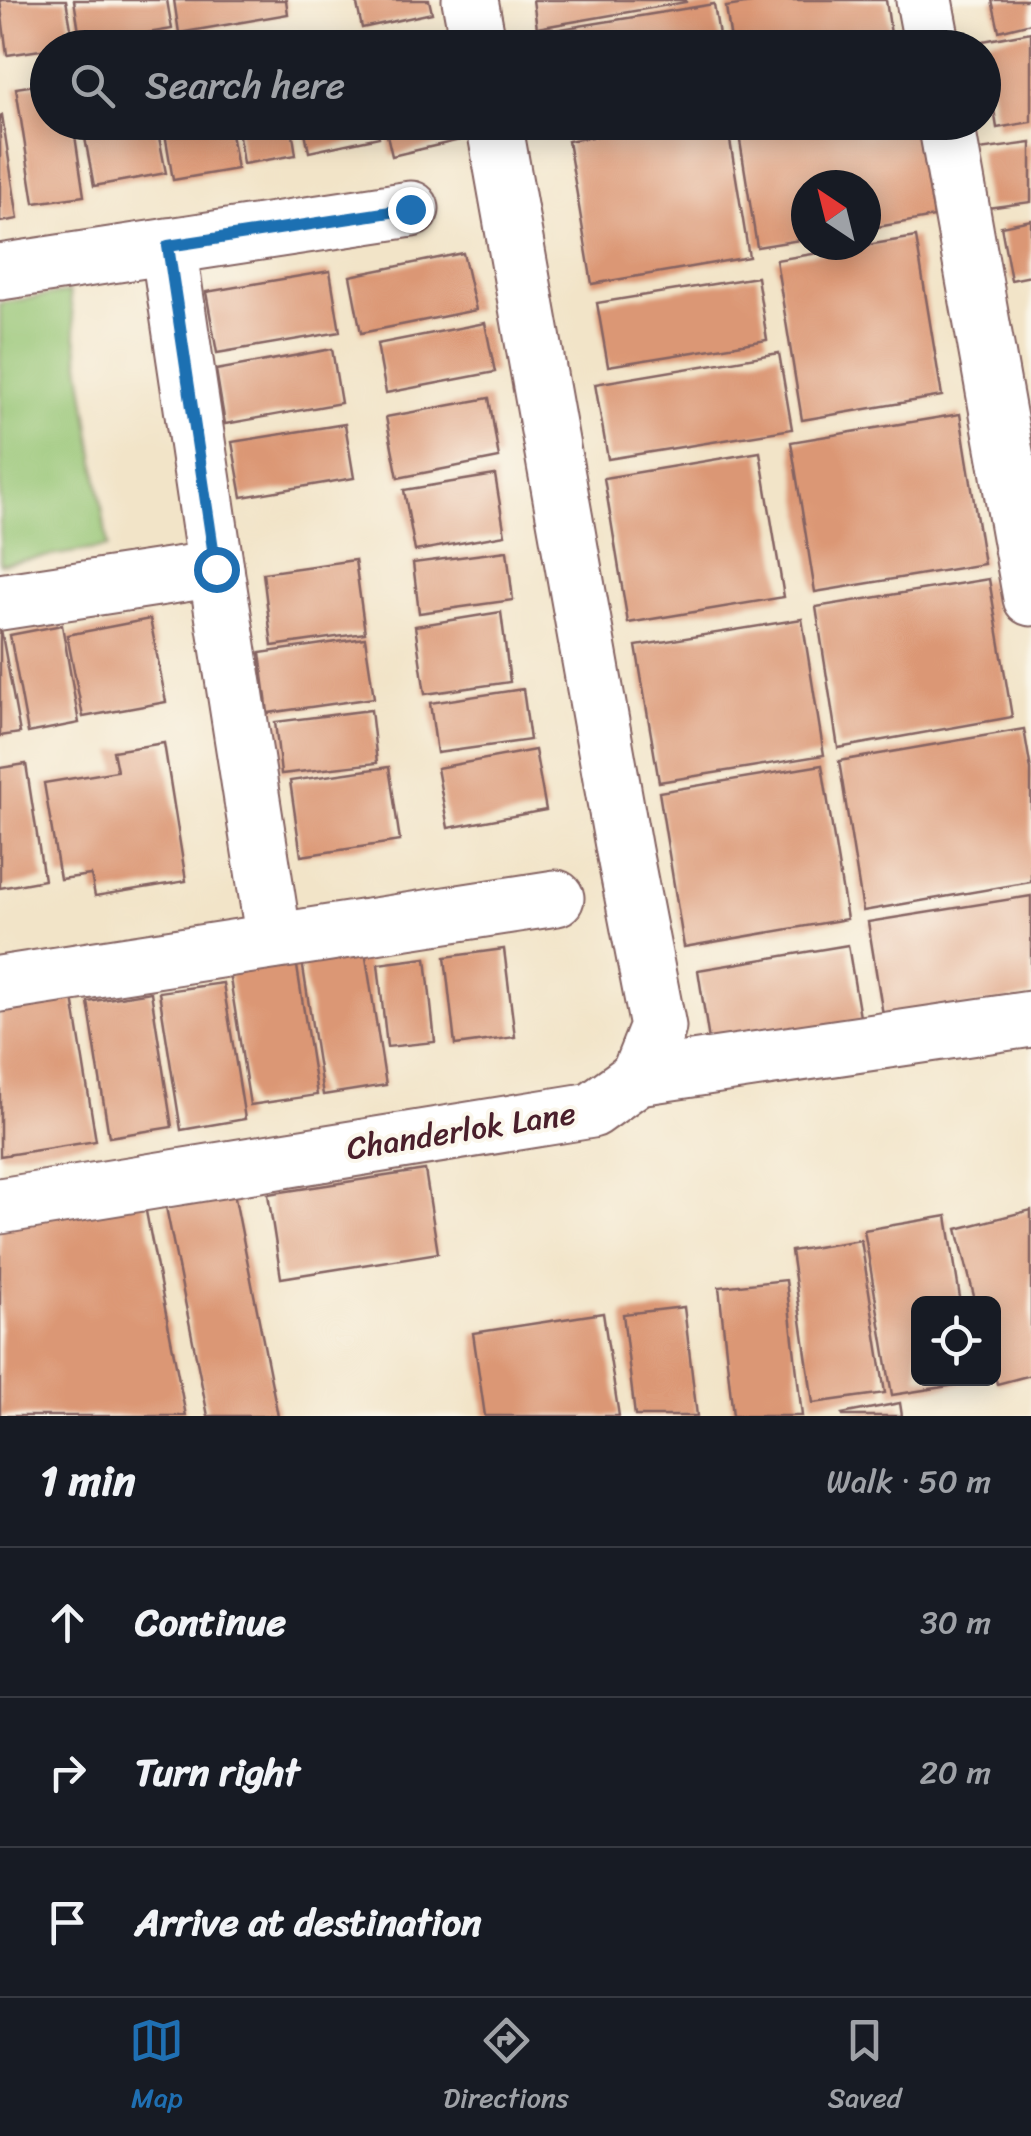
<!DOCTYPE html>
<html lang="en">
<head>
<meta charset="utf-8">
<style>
  body { margin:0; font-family:Sriracha,sans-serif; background:#242831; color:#f1f3f6 }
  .controls { position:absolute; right:30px; bottom:30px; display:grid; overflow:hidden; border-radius:15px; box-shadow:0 5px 25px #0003 }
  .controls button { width:90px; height:90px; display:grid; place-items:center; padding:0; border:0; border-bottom:2px solid #363941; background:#171b24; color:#f1f3f6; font:50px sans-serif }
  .compass { position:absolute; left:791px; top:170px; width:90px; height:90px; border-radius:50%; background:#171b24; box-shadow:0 5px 25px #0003; rotate:325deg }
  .stop { position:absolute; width:30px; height:30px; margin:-22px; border:8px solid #1f6fb2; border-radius:50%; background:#fff }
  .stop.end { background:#1f6fb2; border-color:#fff; box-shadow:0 2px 10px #0008 }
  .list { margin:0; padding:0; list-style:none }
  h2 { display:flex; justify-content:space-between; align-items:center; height:130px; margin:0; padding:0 40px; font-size:42px }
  h2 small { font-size:32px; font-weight:400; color:#9ea1a6 }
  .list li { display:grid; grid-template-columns:65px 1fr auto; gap:30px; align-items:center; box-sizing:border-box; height:150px; padding:0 40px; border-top:2px solid #363941 }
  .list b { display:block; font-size:38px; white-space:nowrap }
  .list em { font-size:32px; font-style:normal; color:#9ea1a6 }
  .icon { flex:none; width:55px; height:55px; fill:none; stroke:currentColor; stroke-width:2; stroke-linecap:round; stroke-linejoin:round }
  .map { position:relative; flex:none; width:1031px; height:1416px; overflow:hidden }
  .search { position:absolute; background:#171b24; box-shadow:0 5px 25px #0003; left:30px; right:30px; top:30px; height:110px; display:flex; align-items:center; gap:25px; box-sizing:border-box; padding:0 35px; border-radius:55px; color:#9ea1a6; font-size:38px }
  .sheet { height:580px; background:#171b24 }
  nav { display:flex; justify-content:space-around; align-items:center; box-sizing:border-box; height:140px; border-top:2px solid #363941; background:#171b24; font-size:28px; color:#9ea1a6 }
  nav a { display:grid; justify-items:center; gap:5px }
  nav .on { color:#1f6fb2 }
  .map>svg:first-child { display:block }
  .green { fill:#95c473; stroke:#70724f; stroke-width:2.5 }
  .building { fill:#db9774 }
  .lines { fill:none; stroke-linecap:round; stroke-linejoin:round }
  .minor-casing { stroke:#856462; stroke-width:59 }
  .minor { stroke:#fff; stroke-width:55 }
  .route { stroke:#1f6fb2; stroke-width:12 }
  .labels { text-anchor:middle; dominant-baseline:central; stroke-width:8; stroke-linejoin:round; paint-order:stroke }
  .street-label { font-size:32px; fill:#4a1f2b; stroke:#fbf7ec }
</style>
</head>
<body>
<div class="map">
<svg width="1031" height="1416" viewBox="0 0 1031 1416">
  <rect width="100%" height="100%" fill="#fbf7ec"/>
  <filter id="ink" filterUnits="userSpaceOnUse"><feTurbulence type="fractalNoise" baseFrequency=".01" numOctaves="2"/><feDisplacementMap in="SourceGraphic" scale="20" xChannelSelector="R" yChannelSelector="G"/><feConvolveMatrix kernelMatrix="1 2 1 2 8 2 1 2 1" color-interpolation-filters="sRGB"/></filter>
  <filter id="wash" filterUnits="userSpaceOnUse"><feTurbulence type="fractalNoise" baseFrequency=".0048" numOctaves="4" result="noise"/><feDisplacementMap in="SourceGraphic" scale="40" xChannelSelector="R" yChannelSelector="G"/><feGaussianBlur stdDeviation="2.25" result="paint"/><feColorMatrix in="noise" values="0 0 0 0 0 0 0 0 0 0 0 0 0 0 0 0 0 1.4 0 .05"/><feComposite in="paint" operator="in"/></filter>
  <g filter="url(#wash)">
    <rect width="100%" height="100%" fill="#f2e4c8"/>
    <path class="green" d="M69,292L108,547L0,564V303Z"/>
    <g id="blocks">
      <g class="building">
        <path d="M0,0H66L74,45L7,55Z"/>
        <path d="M74,0H167L172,29L81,44Z"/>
        <path d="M174,0H286L288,14L179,33Z"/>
        <path d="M356,0H429L432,13L362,28Z"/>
        <path d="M533,0H686V2L537,28Z"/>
        <path d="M770,0H886L893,48H732L726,7Z"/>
        <path d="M992,0H1031V23L999,31Z"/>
        <path d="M714,4L721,48H538L536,33Z"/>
        <path d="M1031,32V122L997,128L983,41Z"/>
        <path d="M48,83V122H73L84,196L34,203L16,88Z"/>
        <path d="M2,115L18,219L0,222V116Z"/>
        <path d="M82,122H156L166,173L94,186Z"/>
        <path d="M163,122H229L237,169L173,180Z"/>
        <path d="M237,122H291L296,155L243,164Z"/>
        <path d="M303,122H376L379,137L309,152Z"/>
        <path d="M384,122H460L464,139L392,156Z"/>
        <path d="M679,122H727L749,257L592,284L568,141Z"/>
        <path d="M737,122H918L934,217L866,229V185H806V239L757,247Z"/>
        <path d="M1031,143V202L987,208L979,150Z"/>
        <path d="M1031,220V276L1011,280L1001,226Z"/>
        <path d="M916,237L942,396L802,420L776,260Z"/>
        <path d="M463,253L476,310L361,333L350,276Z"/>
        <path d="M330,271L340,332L217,353L206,292Z"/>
        <path d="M757,277L767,340L608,366L597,303Z"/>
        <path d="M485,323L495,372L386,393L377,344Z"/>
        <path d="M332,349L341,403L225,424L216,370Z"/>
        <path d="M779,353L792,429L608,459L595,384Z"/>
        <path d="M489,398L499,458L398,478L386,417Z"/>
        <path d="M960,414L984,564L815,592L791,442Z"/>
        <path d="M345,424L354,478L242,497L232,442Z"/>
        <path d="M760,452L784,597L628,623L604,478Z"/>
        <path d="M495,475L505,535L415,551L404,490Z"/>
        <path d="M507,551L513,600L419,613L413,563Z"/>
        <path d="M355,560L365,633L272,646L263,573Z"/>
        <path d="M989,579L1012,717L838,748L816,607Z"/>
        <path d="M501,612L510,682L425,694L415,626Z"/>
        <path d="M150,619L166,702L83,717L67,635Z"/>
        <path d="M802,619L824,755L659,782L636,646Z"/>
        <path d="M0,624L20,733L0,736Z"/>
        <path d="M62,625L79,723L28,733L10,635Z"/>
        <path d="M365,638L374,698L268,713L260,653Z"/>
        <path d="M523,689L530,740L437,753L430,703Z"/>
        <path d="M371,710L377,763L281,774L275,722Z"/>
        <path d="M1024,729L1031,770V882L863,911L839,761Z"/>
        <path d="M164,743L186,881L95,896L91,875L60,879L44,783L117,771L113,751Z"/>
        <path d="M535,750L546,810L448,828L437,768Z"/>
        <path d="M26,764L44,880L0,888V768Z"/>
        <path d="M822,765L847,919L684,947L659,792Z"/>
        <path d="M389,767L400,841L301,856L290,781Z"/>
        <path d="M1031,896V996L884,1021L868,922Z"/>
        <path d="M848,945L861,1023L710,1047L698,970Z"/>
        <path d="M504,949L515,1037L455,1045L445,957Z"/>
        <path d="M365,951L386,1085L323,1095L302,961Z"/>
        <path d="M426,958L435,1042L387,1047L378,964Z"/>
        <path d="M296,960L317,1095L250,1105L229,972Z"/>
        <path d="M223,983L245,1119L181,1130L159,992Z"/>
        <path d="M151,992L172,1127L109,1137L88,1002Z"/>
        <path d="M73,998L96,1141L0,1156V1011Z"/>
        <path d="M425,1170L438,1253L281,1278L268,1194Z"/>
        <path d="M234,1193L278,1416H208L166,1207Z"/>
        <path d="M143,1196L186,1416H0V1224Z"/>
        <path d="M1031,1210V1375L997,1384L994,1371V1304H976L957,1229Z"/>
        <path d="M947,1216L961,1304H918V1378L981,1381L892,1395L864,1230Z"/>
        <path d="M861,1240L885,1393L813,1403L791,1251Z"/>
        <path d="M786,1280L802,1416H733L719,1287Z"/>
        <path d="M684,1307L697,1416H635L623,1314Z"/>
        <path d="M603,1313L619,1416H485L473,1333Z"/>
        <path d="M900,1403L902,1416H843L842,1414Z"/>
      </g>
    </g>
  </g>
  <g filter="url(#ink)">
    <use href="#blocks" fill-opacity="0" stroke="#856462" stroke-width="2.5"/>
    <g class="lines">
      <defs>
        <g id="minor">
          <path d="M470,0L479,48"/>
          <path d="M924,0L933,48"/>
          <path d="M494,122L624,851L658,1027L638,1077"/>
          <path d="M946,122L1031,598"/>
          <path d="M0,272L411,209"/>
          <path d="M216,569L274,941"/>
          <path d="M0,602L216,569L168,246"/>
          <path d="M0,984L556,898"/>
          <path d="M0,1206L592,1110L638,1077L1031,1019"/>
        </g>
      </defs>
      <use href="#minor" class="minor-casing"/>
      <use href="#minor" class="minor"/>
    </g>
  </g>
  <g class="lines" filter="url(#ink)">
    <path class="route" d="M216,569L168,246L410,209"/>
  </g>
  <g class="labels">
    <g class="street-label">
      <text transform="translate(461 1131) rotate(-9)">Chanderlok Lane</text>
    </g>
  </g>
</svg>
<div class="controls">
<button><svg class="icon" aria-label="locate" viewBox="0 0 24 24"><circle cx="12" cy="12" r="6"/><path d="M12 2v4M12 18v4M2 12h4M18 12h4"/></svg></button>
</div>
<svg class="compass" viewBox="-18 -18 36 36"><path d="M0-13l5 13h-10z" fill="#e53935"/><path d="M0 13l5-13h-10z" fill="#9ea1a6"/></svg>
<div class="stop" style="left:216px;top:569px"></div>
<div class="stop end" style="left:410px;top:209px"></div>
<div class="search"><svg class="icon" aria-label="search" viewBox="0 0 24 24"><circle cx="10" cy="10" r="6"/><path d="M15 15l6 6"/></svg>Search here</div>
</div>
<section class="sheet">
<h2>1 min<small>Walk · 50 m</small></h2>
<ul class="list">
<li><svg class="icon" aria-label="ahead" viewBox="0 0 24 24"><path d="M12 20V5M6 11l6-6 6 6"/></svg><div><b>Continue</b></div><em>30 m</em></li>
<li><svg class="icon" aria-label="right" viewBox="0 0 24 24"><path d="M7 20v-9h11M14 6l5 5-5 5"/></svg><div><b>Turn right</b></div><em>20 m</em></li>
<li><svg class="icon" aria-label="arrive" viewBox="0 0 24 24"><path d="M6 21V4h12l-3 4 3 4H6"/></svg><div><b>Arrive at destination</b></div></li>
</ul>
</section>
<nav>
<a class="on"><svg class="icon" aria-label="map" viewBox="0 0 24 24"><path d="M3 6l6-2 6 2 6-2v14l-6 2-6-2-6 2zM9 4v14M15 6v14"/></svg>Map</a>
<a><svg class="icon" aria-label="directions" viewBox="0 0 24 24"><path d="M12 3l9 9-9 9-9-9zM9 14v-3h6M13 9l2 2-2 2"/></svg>Directions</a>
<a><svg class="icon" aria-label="saved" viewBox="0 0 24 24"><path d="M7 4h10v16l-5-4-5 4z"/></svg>Saved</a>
</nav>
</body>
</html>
